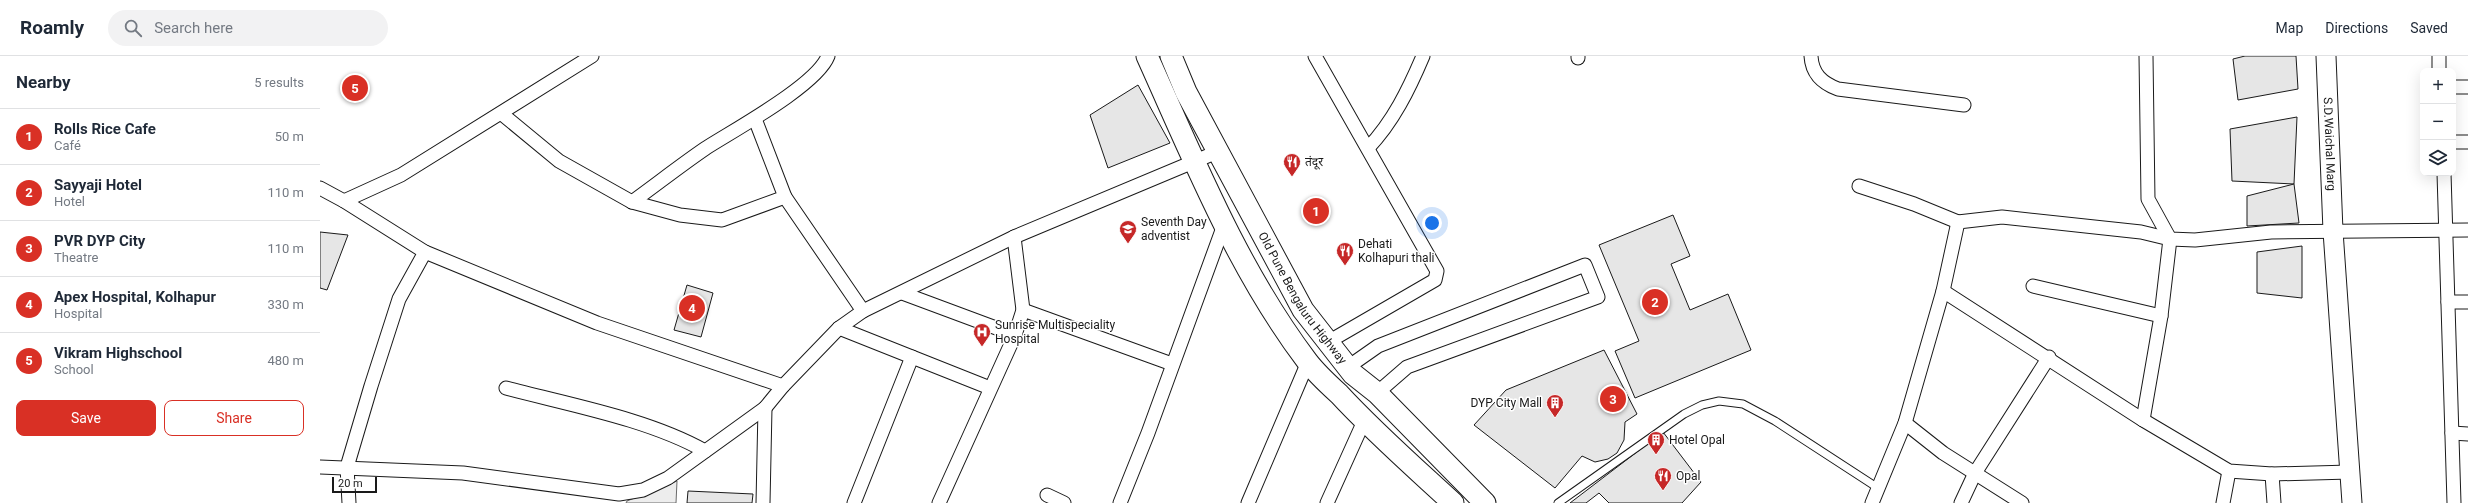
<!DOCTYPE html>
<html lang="en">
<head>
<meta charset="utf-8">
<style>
  body { margin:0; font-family:Roboto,"Noto Sans Devanagari",sans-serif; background:#f2f2f3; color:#1f2937 }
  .controls { position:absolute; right:12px; top:12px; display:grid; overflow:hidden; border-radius:8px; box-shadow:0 4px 16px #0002 }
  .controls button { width:36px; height:36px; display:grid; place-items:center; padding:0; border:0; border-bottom:1px solid #e0e1e3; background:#fff; color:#1f2937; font:20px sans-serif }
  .scale { position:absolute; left:12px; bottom:10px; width:45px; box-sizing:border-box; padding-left:4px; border:2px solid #1a1a1a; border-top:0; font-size:11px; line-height:14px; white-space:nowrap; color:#1a1a1a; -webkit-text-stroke:3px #fff; paint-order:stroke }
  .you { position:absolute; left:1112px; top:167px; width:14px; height:14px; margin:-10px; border:3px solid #fff; border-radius:50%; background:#1a73e8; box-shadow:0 0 0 6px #1a73e833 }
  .badge { display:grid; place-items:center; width:26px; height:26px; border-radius:50%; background:#d93025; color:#fff; font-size:13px; font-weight:700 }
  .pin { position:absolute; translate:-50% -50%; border:2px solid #fff; box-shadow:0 1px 4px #0006 }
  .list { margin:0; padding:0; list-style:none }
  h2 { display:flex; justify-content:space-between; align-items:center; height:52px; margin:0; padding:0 16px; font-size:17px }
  h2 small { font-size:13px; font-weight:400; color:#747a83 }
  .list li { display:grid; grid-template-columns:26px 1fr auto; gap:12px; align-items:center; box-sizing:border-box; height:56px; padding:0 16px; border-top:1px solid #e0e1e3 }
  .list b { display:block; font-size:15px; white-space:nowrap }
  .list p { margin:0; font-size:13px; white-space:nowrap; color:#747a83 }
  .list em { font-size:13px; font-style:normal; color:#747a83 }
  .actions { display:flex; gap:8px; padding:12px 16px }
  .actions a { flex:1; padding:9px 0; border:1px solid #d93025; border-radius:8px; text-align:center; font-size:14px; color:#d93025 }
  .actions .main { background:#d93025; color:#fff }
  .icon { flex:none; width:22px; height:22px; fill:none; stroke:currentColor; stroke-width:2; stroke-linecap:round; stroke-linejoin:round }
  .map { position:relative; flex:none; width:2148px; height:447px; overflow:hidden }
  header { display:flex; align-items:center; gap:24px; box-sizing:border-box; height:56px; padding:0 20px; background:#fff; border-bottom:1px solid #e0e1e3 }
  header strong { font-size:19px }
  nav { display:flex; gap:22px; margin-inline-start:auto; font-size:14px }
  .search { width:280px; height:36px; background:#f2f2f3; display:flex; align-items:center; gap:10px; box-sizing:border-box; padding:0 14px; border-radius:22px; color:#747a83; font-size:15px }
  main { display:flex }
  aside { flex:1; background:#fff }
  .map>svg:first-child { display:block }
  .green { fill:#ededed; stroke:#6a6a6a }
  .building { fill:#e6e6e6; stroke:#1a1a1a }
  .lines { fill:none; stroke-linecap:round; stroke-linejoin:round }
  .lane-casing { stroke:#1a1a1a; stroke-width:9 }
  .street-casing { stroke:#1a1a1a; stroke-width:15 }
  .secondary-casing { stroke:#1a1a1a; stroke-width:21 }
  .primary-casing { stroke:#1a1a1a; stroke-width:23 }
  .lane { stroke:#fff; stroke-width:7 }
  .street { stroke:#fff; stroke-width:13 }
  .secondary { stroke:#fff; stroke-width:19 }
  .primary { stroke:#fff; stroke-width:21 }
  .labels { text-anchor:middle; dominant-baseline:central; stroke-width:3; stroke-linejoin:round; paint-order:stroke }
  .street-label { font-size:12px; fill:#1a1a1a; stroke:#fff }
  .poi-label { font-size:12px; fill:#1a1a1a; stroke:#fff; text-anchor:start }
</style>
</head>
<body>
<header>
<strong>Roamly</strong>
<div class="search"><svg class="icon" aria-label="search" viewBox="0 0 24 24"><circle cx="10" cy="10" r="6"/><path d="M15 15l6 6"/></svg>Search here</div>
<nav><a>Map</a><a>Directions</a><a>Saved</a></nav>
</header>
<main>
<aside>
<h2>Nearby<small>5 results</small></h2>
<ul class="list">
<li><span class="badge">1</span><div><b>Rolls Rice Cafe</b><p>Café</p></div><em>50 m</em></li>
<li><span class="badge">2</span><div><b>Sayyaji Hotel</b><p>Hotel</p></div><em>110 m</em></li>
<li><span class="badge">3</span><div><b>PVR DYP City</b><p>Theatre</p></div><em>110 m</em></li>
<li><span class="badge">4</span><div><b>Apex Hospital, Kolhapur</b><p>Hospital</p></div><em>330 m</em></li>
<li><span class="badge">5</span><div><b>Vikram Highschool</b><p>School</p></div><em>480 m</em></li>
</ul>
<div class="actions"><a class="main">Save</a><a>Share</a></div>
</aside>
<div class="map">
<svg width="2148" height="447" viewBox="0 0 2148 447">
  <rect width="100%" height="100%" fill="#fff"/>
  <path class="green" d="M357,425L356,447H306L307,445Z"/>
  <g class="building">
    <path d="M1925,0H1976L1978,33L1918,44L1913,3Z"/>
    <path d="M818,29L850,87L788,112L770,59Z"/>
    <path d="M1977,61L1974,128L1912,125L1910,73Z"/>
    <path d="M1974,128L1979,167L1927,170V140Z"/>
    <path d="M1353,159L1370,200L1351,208L1370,254L1408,238L1431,294L1315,342L1295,295L1319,285L1279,189Z"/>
    <path d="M0,176L28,179L7,234L0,232Z"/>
    <path d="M1982,190V242L1937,237V196Z"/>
    <path d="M367,229L393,237L381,281L354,274Z"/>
    <path d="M1284,294L1317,358L1305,366L1304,384L1297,397L1288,403L1275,406L1262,400L1235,432L1154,369L1186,334Z"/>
    <path d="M1343,376L1381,426L1362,447H1289L1279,437L1266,447H1250Z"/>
    <path d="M368,435L433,438L432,447H367Z"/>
  </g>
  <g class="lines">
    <defs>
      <path id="lane" d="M1238,447L1364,358L1382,349L1399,345L1423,348L1455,365L1558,432"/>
      <g id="street">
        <path d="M995,0L1117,215L1115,224L1008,286"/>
        <path d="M1491,0C1492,18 1502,27 1518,33L1644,49"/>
        <path d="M2119,0V15"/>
        <path d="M1258,2V0"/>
        <path d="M2133,31H2148"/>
        <path d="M182,58L239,105L312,146L360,159L402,164L465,141L435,63"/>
        <path d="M2133,86H2148"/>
        <path d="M1048,92C1073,66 1089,33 1103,0"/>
        <path d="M2124,117L2134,447"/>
        <path d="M1539,130L1594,148L1638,166"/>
        <path d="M0,132L24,145L105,196L277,267L463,330"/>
        <path d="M465,141L543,255"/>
        <path d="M24,145L81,119L272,0"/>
        <path d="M312,146C337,128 361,109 386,92C414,74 497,29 508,0"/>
        <path d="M1713,230L1841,260"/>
        <path d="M1623,235L1823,364L1909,415L1952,418L2030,416"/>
        <path d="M582,237L695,279"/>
        <path d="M2128,246H2148"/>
        <path d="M703,254L852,308"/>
        <path d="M519,272L670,332"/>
        <path d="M1028,311L1058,290L1265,209L1278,241L1087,311L1057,337"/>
        <path d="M186,332C250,349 328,363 385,395"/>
        <path d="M1823,364L1841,260L1850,183L1828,143L1826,0"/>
        <path d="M1585,367L1623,397L1702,447"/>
        <path d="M2132,377L2148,378"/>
        <path d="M0,411L143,417L299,438L323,434L348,422L445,352L463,330L519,272L543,255L694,181L897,96"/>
        <path d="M1952,418L1954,447"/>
        <path d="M727,439L744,447"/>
        <path d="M29,447L27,411L51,330L79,243L105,196"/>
        <path d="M443,447L445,352"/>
        <path d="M534,447L592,301"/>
        <path d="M619,447L695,279L703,254L694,181"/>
        <path d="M800,447L828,377L905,166"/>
        <path d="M928,447L988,306"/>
        <path d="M1007,447L1044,365"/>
        <path d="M1552,447L1585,367L1623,235L1638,166L1682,161L1821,176L1850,183L1875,184L1951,176L2148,174"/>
        <path d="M1641,447L1655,417L1729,301"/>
        <path d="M1903,447L1909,415"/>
      </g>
      <g id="secondary">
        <path id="s1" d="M2006,0L2013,175L2032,447"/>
      </g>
      <g id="primary">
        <path d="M827,0C874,104 918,214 987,305C996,317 1008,328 1019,338C1055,377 1094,411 1133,447"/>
        <path id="s2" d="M851,0L866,36L983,254L1033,318L1057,337L1165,447"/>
      </g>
    </defs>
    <use href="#lane" class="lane-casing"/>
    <use href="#street" class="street-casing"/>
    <use href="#secondary" class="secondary-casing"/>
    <use href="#primary" class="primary-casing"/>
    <use href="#lane" class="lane"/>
    <use href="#street" class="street"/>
    <use href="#secondary" class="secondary"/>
    <use href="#primary" class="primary"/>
  </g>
  <defs>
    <symbol id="restaurant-pin" viewBox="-11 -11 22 30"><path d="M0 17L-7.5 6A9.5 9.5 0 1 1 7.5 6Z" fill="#c62828" stroke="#fff"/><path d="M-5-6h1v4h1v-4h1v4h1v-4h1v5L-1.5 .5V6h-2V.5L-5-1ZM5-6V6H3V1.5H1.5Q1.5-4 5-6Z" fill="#fff"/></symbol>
    <symbol id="school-pin" viewBox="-11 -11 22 30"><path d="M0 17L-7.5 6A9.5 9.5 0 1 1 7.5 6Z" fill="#c62828" stroke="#fff"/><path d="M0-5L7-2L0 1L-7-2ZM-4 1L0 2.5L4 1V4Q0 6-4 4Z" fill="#fff"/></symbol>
    <symbol id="hospital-pin" viewBox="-11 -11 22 30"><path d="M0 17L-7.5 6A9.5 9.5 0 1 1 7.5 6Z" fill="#c62828" stroke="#fff"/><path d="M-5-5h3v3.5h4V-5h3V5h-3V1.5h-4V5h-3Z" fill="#fff"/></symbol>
    <symbol id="building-pin" viewBox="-11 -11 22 30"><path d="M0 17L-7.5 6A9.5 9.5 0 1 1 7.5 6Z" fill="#c62828" stroke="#fff"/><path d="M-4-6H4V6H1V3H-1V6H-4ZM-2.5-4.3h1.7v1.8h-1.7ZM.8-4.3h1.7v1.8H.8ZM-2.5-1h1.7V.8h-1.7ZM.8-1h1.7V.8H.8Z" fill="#fff"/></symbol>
  </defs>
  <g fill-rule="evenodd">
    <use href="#restaurant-pin" x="962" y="96" width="20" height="27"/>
    <use href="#school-pin" x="798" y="163" width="20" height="27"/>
    <use href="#restaurant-pin" x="1015" y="185" width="20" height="27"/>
    <use href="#hospital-pin" x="652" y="266" width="20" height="27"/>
    <use href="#building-pin" x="1225" y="337" width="20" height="27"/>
    <use href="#building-pin" x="1326" y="374" width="20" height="27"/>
    <use href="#restaurant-pin" x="1333" y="410" width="20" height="27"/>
  </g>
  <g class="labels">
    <g class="street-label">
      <text stroke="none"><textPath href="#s1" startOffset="88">S.D.Waichal Marg</textPath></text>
      <text stroke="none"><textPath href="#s2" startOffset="276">Old Pune Bengaluru Highway</textPath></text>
    </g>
    <g class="poi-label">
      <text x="985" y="106">तंदूर</text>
      <text x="821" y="166">Seventh Day<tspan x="821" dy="14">adventist</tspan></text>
      <text x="1038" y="188">Dehati<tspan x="1038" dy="14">Kolhapuri thali</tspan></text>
      <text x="675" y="269">Sunrise Multispeciality<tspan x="675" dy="14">Hospital</tspan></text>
      <text x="1222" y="347" text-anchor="end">DYP City Mall</text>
      <text x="1349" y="384">Hotel Opal</text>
      <text x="1356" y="420">Opal</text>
    </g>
  </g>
</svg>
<div class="controls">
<button>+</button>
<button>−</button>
<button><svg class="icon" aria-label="layers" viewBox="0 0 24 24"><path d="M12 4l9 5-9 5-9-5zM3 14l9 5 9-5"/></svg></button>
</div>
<div class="scale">20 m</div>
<div class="you"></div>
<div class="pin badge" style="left:996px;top:155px">1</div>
<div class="pin badge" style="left:1335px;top:246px">2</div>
<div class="pin badge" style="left:1293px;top:343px">3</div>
<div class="pin badge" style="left:372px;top:252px">4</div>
<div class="pin badge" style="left:35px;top:32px">5</div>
</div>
</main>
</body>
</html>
